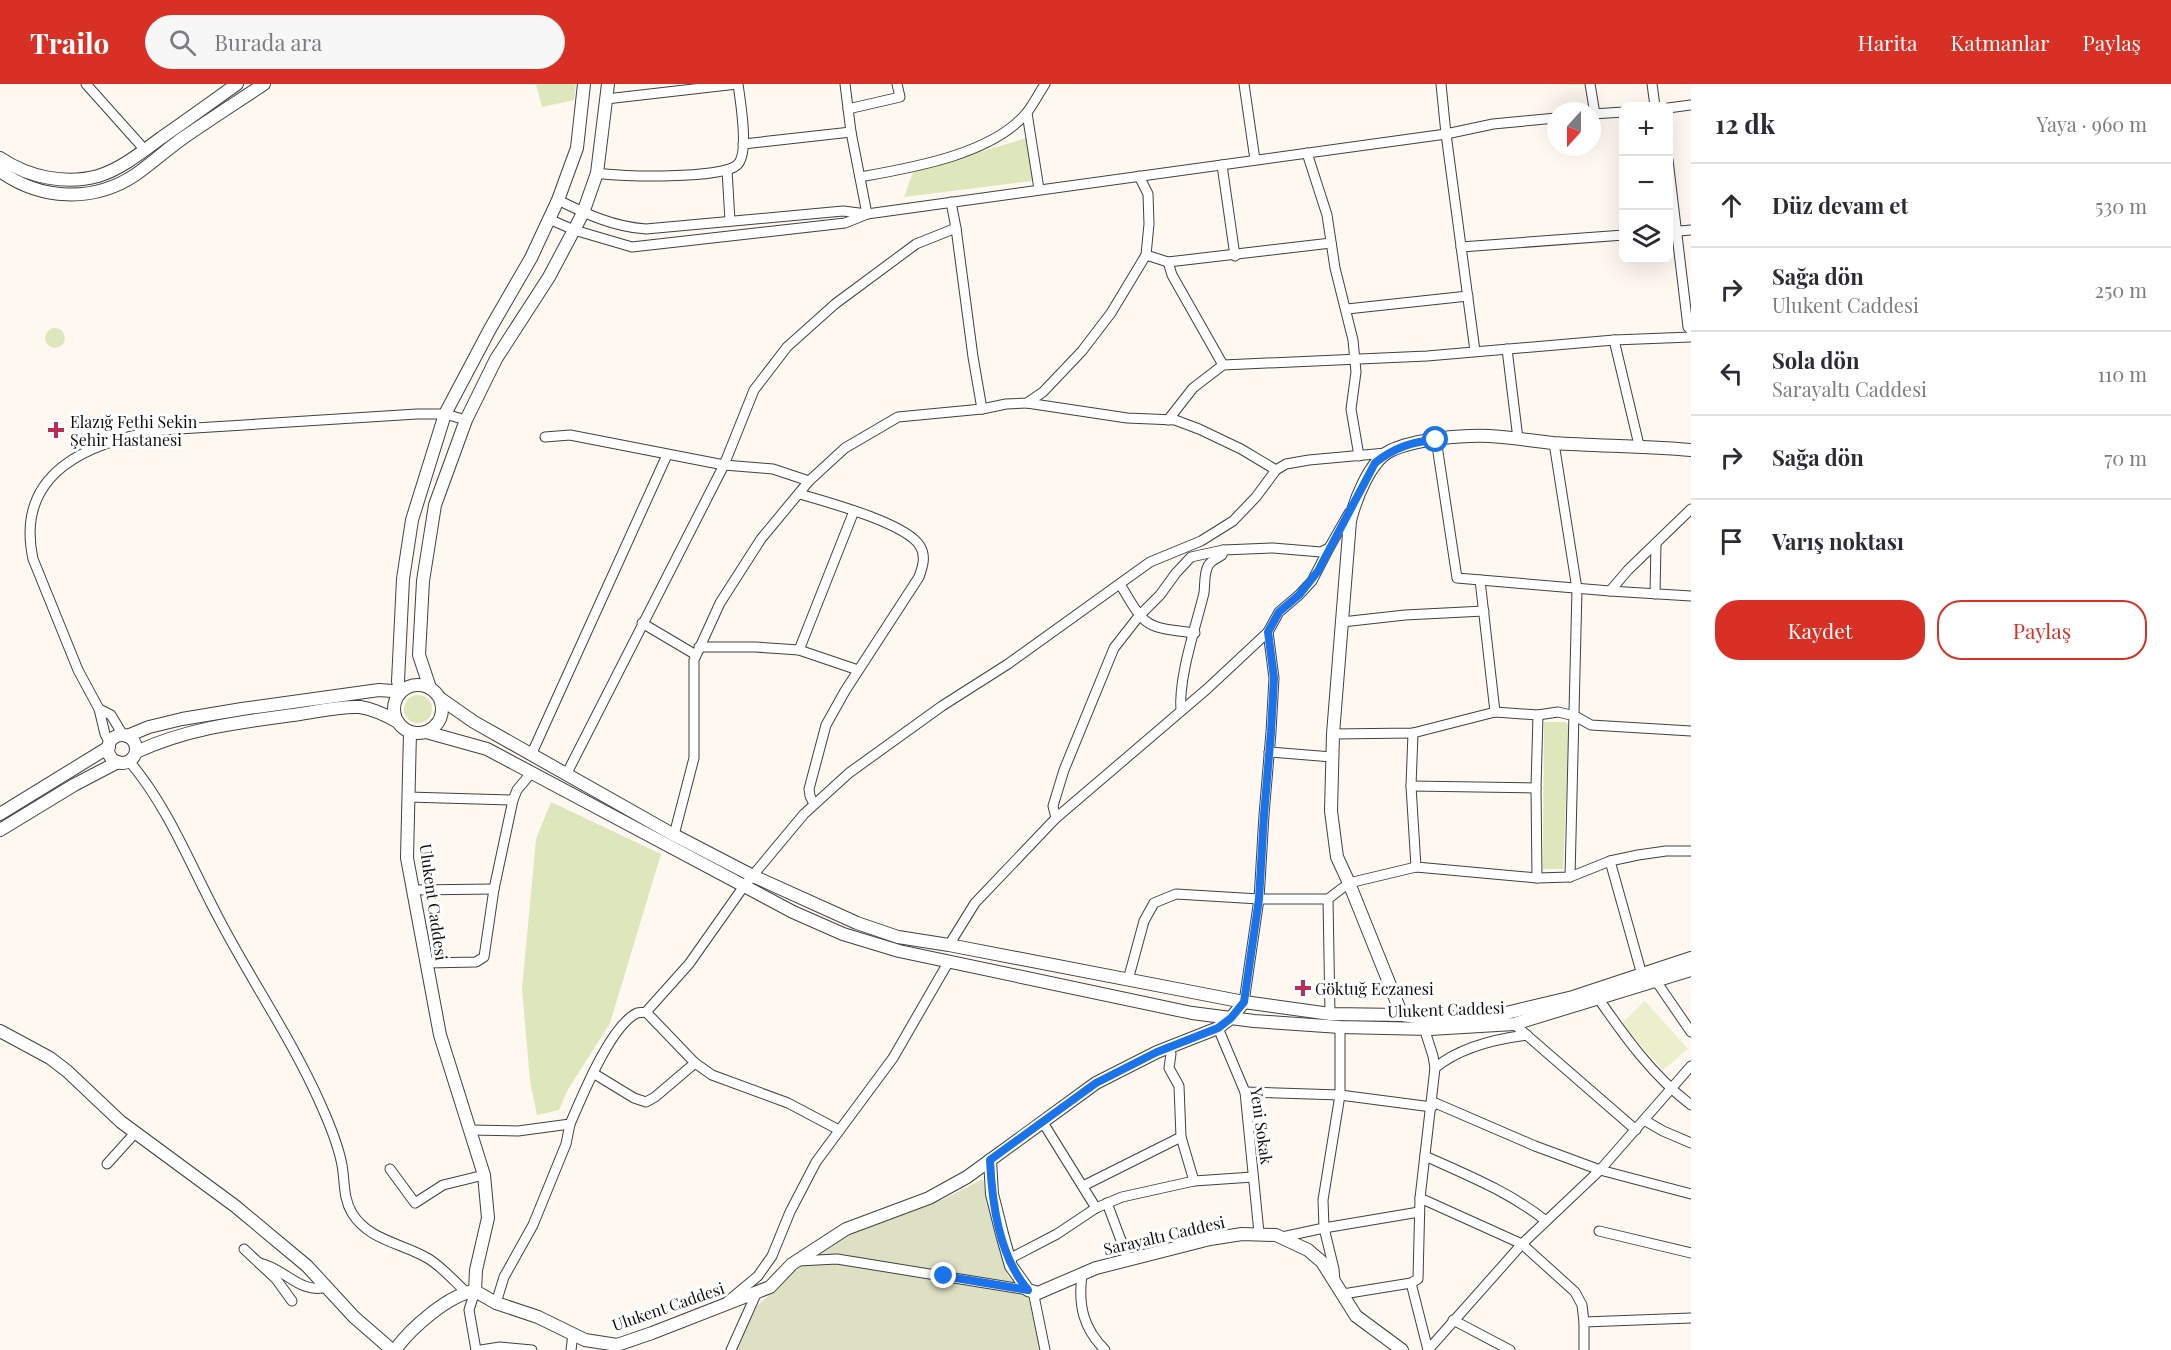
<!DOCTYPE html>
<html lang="tr">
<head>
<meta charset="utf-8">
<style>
  body { margin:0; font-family:"Playfair Display",serif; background:#f7f7f7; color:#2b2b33 }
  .controls { position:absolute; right:18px; top:18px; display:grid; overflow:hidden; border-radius:12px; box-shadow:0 6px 24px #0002 }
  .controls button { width:54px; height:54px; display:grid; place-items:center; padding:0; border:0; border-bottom:2px solid #e1e1e2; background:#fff; color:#2b2b33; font:30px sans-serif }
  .compass { position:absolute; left:1547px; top:18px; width:54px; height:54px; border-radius:50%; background:#fff; box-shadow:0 6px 24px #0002; rotate:201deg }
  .stop { position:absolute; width:18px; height:18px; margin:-14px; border:4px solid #1a73e8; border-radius:50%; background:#fff }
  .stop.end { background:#1a73e8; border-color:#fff; box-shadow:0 2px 6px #0008 }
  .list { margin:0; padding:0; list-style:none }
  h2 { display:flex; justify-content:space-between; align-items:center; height:78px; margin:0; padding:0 24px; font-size:26px }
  h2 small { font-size:20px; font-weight:400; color:#7c7c81 }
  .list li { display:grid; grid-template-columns:39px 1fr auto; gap:18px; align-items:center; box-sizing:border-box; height:84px; padding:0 24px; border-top:2px solid #e1e1e2 }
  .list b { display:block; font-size:22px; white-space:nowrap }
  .list p { margin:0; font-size:20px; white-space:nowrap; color:#7c7c81 }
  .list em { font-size:20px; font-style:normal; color:#7c7c81 }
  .actions { display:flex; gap:12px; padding:18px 24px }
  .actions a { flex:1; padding:14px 0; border:2px solid #d93025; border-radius:24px; text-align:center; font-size:21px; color:#d93025 }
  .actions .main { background:#d93025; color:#fff }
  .icon { flex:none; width:33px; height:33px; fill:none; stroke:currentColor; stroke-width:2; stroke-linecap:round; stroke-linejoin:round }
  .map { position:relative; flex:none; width:1691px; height:1266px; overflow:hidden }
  header { display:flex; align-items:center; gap:36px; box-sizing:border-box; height:84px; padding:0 30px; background:#d93025; color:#fff }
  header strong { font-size:28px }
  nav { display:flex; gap:33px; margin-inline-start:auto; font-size:21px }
  .search { width:420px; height:54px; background:#f7f7f7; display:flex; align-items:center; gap:15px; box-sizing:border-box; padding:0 21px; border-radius:33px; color:#7c7c81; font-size:22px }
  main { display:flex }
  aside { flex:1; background:#fff }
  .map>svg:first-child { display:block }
  .green { fill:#dde7bb }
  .cemetery { fill:#dde0c2 }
  .pitch { fill:#ecefcc }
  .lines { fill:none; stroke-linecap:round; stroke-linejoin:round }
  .minor-casing { stroke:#414141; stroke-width:11 }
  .tertiary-casing { stroke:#414141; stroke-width:14 }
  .minor { stroke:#fff; stroke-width:9 }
  .tertiary { stroke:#fff; stroke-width:12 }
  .route { stroke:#1a73e8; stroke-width:8 }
  .poi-dot { fill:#b82c56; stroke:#fff; stroke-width:2 }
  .labels { text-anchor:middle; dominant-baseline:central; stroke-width:6; stroke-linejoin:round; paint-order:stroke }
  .poi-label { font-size:16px; fill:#0e0e0e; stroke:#fff; text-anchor:start }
  .street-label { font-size:16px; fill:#0e0e0e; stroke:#fff }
</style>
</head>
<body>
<header>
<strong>Trailo</strong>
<div class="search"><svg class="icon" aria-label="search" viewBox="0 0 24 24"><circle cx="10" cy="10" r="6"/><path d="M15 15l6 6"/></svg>Burada ara</div>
<nav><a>Harita</a><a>Katmanlar</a><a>Paylaş</a></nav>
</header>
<main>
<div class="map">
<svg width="1691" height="1266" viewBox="0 0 1691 1266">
  <rect width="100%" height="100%" fill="#fef8f0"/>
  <g class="green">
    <path d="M536,0H576L574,16L542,23Z"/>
    <path d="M1026,54L1033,97L904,113L913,88Z"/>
    <circle cx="55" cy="254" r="10"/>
    <circle cx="418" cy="625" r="14"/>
    <path d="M1544,638H1566L1569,643L1563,785H1543Z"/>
    <path d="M551,718L661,770L610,939L567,1007L559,1026L537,1031L530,997L522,905L536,755Z"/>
  </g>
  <path class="cemetery" d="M983,1095L1007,1190L1029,1215L1040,1266H735L757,1222L801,1182L843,1154L907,1125L944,1115Z"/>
  <path class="pitch" d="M1645,917L1688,965L1663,986L1621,940Z"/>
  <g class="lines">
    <defs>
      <g id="minor">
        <path d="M86,0L145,66"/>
        <path d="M845,0L851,48L867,130"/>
        <path d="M1244,0L1255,76"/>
        <path d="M1441,0L1446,50L1475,267"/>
        <path d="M1590,0L1595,30"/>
        <path d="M1652,0L1655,22"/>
        <path d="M606,15L737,0"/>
        <path d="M1668,24L1691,21"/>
        <path d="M848,25L900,13L897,0"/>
        <path d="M1027,29L1039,105"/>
        <path d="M1592,30L1624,28"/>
        <path d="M743,60L851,48"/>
        <path d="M1307,69L1327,131L1335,184L1353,256L1356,288L1351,325L1359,372"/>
        <path d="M1668,76L1688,243L1691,246"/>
        <path d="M1222,81L1235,172"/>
        <path d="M727,86L730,137"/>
        <path d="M597,89C618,93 723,95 737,81C750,70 740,16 738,0"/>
        <path d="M860,93C911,84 995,70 1028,27C1034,19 1039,9 1045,0"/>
        <path d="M558,116C586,130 614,143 646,145L843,127L867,130L1446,50L1493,40L1556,34"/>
        <path d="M549,135L574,146L632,163L845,139L865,131"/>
        <path d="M956,144L973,273L982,325"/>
        <path d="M1668,148L1691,146"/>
        <path d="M1461,163L1624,151"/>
        <path d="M1146,171L1168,178L1331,159"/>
        <path d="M1168,178L1172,191L1223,281"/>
        <path d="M1347,225L1468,212"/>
        <path d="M1614,256L1639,361"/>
        <path d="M1507,265L1518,355"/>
        <path d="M1027,319L1127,334L1175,336L1199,345L1241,365L1276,386"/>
        <path d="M1168,336L1193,304L1223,281L1427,272L1614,256L1691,253"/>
        <path d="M545,353L570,351L724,381L773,385L809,397"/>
        <path d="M1436,355L1457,494L1610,507L1691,512"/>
        <path d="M1554,359L1577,505L1570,793"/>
        <path d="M800,410C827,418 906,439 920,462C926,472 923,482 919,493L845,607L826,641L809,705L810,712L814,720"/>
        <path d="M1480,496L1495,628"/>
        <path d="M1120,500C1146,544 1144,543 1195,549"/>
        <path d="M1610,507L1628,486L1691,425"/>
        <path d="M1655,510L1656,459"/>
        <path d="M1342,538L1405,531L1484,527"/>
        <path d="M642,539L696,571"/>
        <path d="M699,563H755L799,566L858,586"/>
        <path d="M799,566L854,427"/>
        <path d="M99,625L111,631L123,651"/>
        <path d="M1181,627C1178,594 1196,542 1204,509C1205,501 1204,489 1208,482C1210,477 1218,474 1222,471L1223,466"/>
        <path d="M1413,649L1411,702L1416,783"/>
        <path d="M1333,650L1413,649L1495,628L1538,631L1558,628L1575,632L1591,641L1691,647"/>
        <path d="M110,659L105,650L99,625L78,586L33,475C14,387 91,357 163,346L417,330H445L466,336"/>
        <path d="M1269,668L1332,673"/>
        <path d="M532,669L667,371"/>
        <path d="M129,677C168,723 189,778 217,831C250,895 292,955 321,1021C330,1041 338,1060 342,1081C345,1098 343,1114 352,1129C369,1157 403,1159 429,1175C443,1184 454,1197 466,1208"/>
        <path d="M567,689L724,381L754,306L787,263L835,220L916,160L956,144L951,118"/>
        <path d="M1411,702L1536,704"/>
        <path d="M408,713L513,716"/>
        <path d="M1056,734L1053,722L1064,686L1114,564L1139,532L1160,511L1176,489L1191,473L1223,466L1273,464L1321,468L1329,464L1349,429"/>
        <path d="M674,751L694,674V576L720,519L761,455L809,397L845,364L898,333L982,325L1006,320L1027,319L1043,308L1082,267L1111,229L1146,171L1149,140L1148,110L1139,92"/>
        <path d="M1610,777L1642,891"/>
        <path d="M1537,794L1536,704L1538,631"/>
        <path d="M413,806L494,805"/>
        <path d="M1328,815L1330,930"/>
        <path d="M949,861L975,819L1056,734L1207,605L1268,548"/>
        <path d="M426,879L476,878L484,873L494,805L513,716L517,706L532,688"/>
        <path d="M1128,896L1144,837L1154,819L1176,810L1259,815H1328L1349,799L1416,783L1537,794L1570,793L1610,777L1638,771L1666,767H1691"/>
        <path d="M1656,897L1691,948"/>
        <path d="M1598,914C1625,953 1653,992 1691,1021"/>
        <path d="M1244,918L1259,815L1264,731L1271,648L1274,594L1268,548L1279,528L1299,511L1312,497L1329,464"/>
        <path d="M646,928L695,979L712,991L788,1019L839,1046"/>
        <path d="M1514,940L1636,1046"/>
        <path d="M1218,944L1245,1008L1259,1149"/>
        <path d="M1169,963L1171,970L1169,984L1179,1002L1181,1053L1194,1097"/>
        <path d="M1435,984C1460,963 1495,955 1527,951"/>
        <path d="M593,989L634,1014L646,1018L655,1013L695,979"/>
        <path d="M1245,1008L1340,1011L1432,1023"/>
        <path d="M1433,1018L1535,1062L1600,1086L1691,1110"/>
        <path d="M1644,1036L1663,1047L1691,1059"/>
        <path d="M1042,1037L1096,1124"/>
        <path d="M471,1046L518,1047L570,1040C582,1013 610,942 637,929C640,928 643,929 646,928L689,880L744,802L804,730L849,689L942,622L1008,580L1150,478L1201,457L1233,437L1256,413L1276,386L1286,380L1309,376L1386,369"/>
        <path d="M1425,1072C1467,1091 1510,1108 1546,1137"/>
        <path d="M107,1080L135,1049"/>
        <path d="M390,1085L415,1119L443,1101L484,1091"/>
        <path d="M1083,1102L1181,1053"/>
        <path d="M1420,1114L1522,1160L1575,1208L1582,1221L1584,1238L1691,1234"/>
        <path d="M1107,1119L1128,1175"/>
        <path d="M1599,1147L1691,1169"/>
        <path d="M1282,1153L1324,1144L1323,1116L1340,1011V943"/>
        <path d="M244,1165L276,1195L292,1217"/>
        <path d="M1009,1175L1057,1150L1096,1124L1122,1113L1194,1097L1253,1093"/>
        <path d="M798,1177L837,1175L1028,1206"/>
        <path d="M259,1179C285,1184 300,1211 327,1203"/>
        <path d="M1082,1191C1078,1221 1083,1244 1105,1266"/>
        <path d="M1335,1198L1334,1185L1324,1144L1419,1128"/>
        <path d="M1411,1199L1428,1266"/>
        <path d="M475,1207L469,1226L476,1266"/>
        <path d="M1033,1207L1045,1266"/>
        <path d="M1343,1210L1411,1199L1418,1195L1420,1114L1435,984L1433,972L1424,944"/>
        <path d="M728,1217L758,1192L772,1172L790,1128L816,1078L893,974L949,877"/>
        <path d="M496,1219L504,1193L533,1141L566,1060L570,1040"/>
        <path d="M1453,1236L1510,1266"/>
        <path d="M481,1266L500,1263L532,1266"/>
        <path d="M571,1266L573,1250"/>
        <path d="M731,1266L757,1208"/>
        <path d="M1428,1266L1522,1160L1600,1086L1691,982"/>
        <path d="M1584,1266V1238"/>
      </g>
      <g id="tertiary">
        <path d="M0,74C28,93 65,101 98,92C121,85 142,68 161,54C187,36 212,18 237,0"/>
        <path d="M0,87C40,116 93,119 135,91C151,80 166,66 183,54C209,36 237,18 264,0"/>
        <circle cx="418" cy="625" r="24"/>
        <path d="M430,604L419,571L423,497L435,421L466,336L496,275L549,193L583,129L597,89L608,0"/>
        <path d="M400,608L398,597L403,495L412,436L445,330L490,245L531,174L558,116L577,64L584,0"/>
        <path d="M441,615L474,638L674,751L753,792L857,839L898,853L949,861L1244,918L1330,930L1402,931L1430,935L1502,930L1573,913L1691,874"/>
        <path d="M410,648L407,774L440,951L484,1091L488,1134L476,1186L475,1207L496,1219L538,1233L585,1256L617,1261L652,1249L770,1203L792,1180L846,1145L929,1114L967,1093L1096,999L1157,968L1218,944L1231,934L1244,918"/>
        <path d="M426,648L487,665L793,828L843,850L899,867L1192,929L1254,937L1340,943L1430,945L1514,940L1691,886"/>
        <circle cx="122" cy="665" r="14"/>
        <path d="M127,652L149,643L182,635L242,625L379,606L392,607L399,610"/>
        <path d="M136,668C191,643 242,638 300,630C319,627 340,622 360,623C373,625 386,631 398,638"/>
        <path d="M0,730L109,663"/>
        <path d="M0,746L74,701L118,678"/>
        <path d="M1402,931L1349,799L1337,773L1331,727L1333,650L1350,437C1355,416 1370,377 1390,367C1414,355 1463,351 1489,352C1511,353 1532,357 1553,359C1599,362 1645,362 1691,366"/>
        <path d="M0,947L50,974L67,987L121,1038L235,1122L307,1182L354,1233L392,1266"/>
        <path d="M990,1076L992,1110L1002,1150L1011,1182L1028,1206L1038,1209L1096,1184L1210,1155L1242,1150L1276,1151L1308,1166L1322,1178L1356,1232L1402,1266"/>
        <path d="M395,1266C410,1245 449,1210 475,1207"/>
      </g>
    </defs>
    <use href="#minor" class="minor-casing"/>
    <use href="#tertiary" class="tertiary-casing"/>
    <use href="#minor" class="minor"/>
    <use href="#tertiary" class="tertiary"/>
  </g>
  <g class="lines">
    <path class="route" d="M944,1192L1028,1206C999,1172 992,1120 990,1076L1096,999L1157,968L1218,944L1231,934L1244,918L1259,815L1264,731L1271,648L1274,594L1268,548L1279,528L1299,511L1318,487L1375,379C1392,365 1413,357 1436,356"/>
  </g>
  <g class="poi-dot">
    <path d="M53 337h6v6h6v6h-6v6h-6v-6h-6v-6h6z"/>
    <path d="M1300 895h6v6h6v6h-6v6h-6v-6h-6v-6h6z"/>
  </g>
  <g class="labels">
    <g class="poi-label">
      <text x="70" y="337">Elazığ Fethi Sekin<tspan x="70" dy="18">Şehir Hastanesi</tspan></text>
      <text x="1315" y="904">Göktuğ Eczanesi</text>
    </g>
    <g class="street-label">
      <text transform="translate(434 818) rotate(82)">Ulukent Caddesi</text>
      <text transform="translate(1446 925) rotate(-2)">Ulukent Caddesi</text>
      <text transform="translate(1262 1042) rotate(82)">Yeni Sokak</text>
      <text transform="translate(1164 1151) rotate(-13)">Sarayaltı Caddesi</text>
      <text transform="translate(668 1222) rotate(-19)">Ulukent Caddesi</text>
    </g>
  </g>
</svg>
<div class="controls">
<button>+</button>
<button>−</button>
<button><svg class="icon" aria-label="layers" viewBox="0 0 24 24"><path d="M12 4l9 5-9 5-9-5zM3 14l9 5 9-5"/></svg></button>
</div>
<svg class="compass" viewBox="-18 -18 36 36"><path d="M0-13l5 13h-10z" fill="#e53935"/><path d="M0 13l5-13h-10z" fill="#7c7c81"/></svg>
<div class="stop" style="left:1436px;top:356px"></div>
<div class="stop end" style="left:944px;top:1192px"></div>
</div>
<aside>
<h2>12 dk<small>Yaya · 960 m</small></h2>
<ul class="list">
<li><svg class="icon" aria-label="ahead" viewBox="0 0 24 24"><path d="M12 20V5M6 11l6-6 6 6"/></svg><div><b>Düz devam et</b></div><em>530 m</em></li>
<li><svg class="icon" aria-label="right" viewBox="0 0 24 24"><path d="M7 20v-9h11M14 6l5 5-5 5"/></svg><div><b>Sağa dön</b><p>Ulukent Caddesi</p></div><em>250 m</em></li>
<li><svg class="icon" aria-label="left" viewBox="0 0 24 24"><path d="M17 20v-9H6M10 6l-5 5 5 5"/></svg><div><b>Sola dön</b><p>Sarayaltı Caddesi</p></div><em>110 m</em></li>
<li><svg class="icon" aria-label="right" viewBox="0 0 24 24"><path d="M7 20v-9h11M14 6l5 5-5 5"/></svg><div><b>Sağa dön</b></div><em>70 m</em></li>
<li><svg class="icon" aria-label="arrive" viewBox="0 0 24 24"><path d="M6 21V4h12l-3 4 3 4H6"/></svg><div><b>Varış noktası</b></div></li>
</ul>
<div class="actions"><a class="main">Kaydet</a><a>Paylaş</a></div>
</aside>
</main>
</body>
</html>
